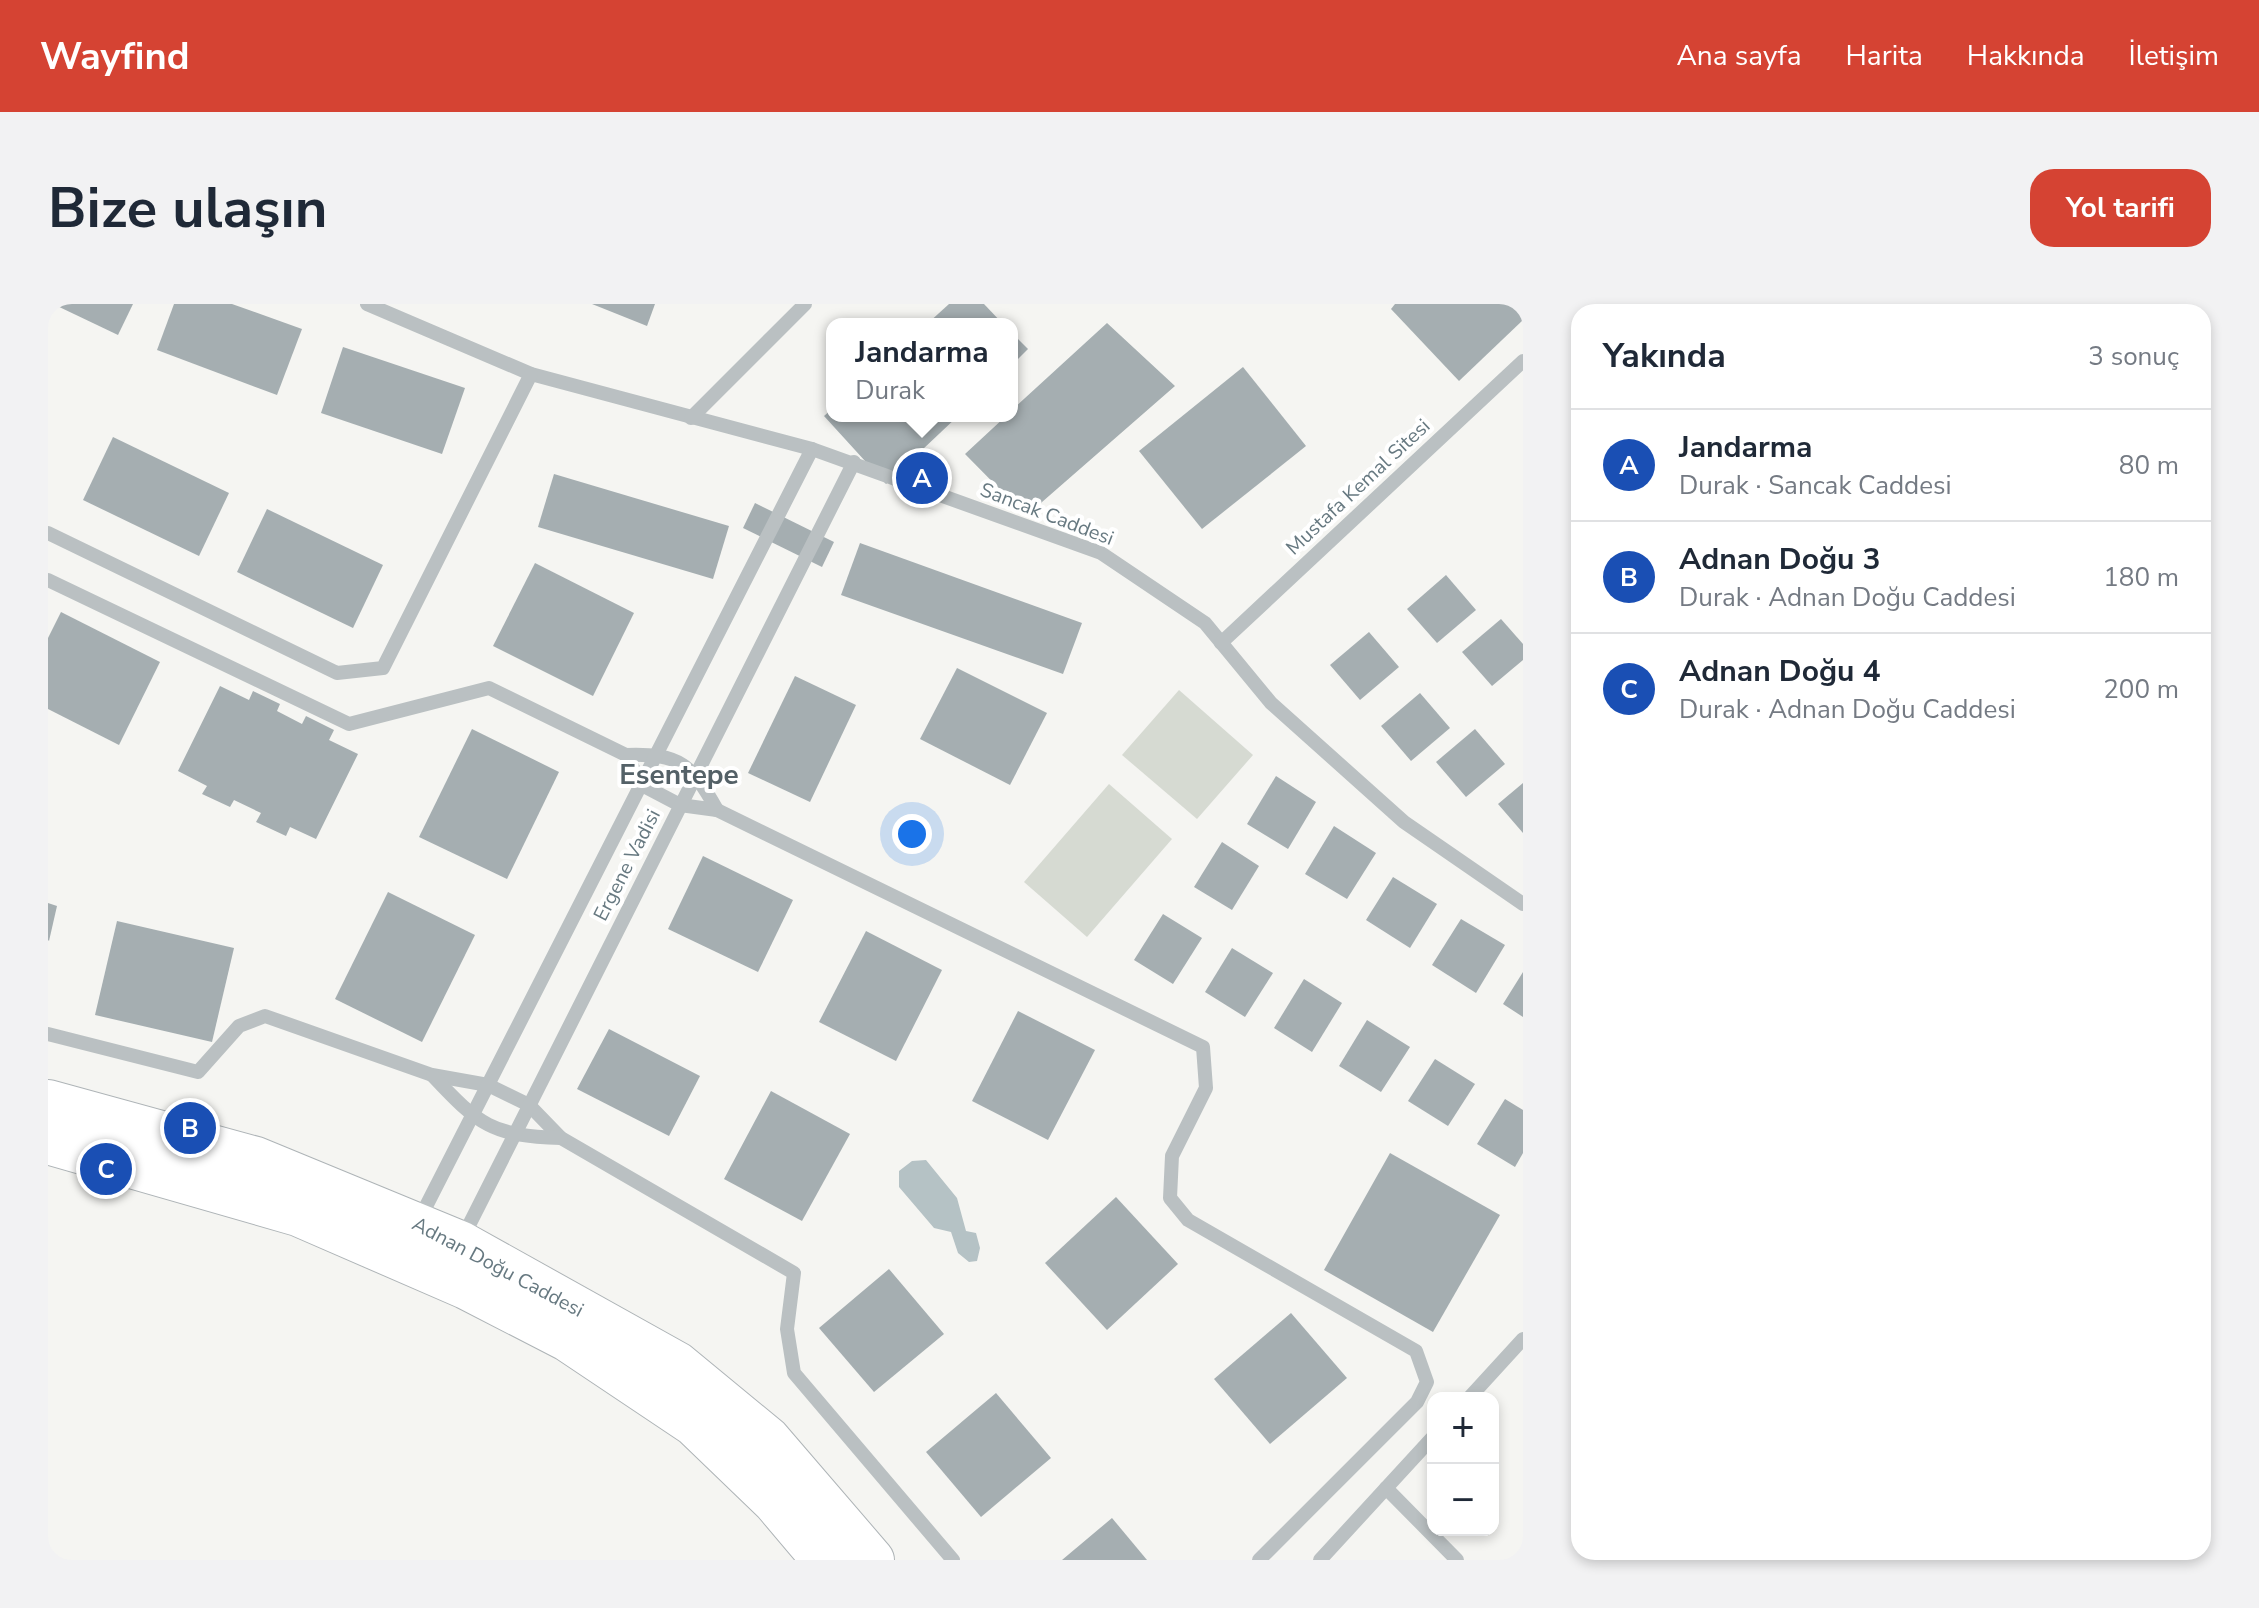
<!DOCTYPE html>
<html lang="tr">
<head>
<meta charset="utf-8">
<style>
  body { margin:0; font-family:"Nunito Sans",sans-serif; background:#f2f2f3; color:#1f2937 }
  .controls { position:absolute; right:24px; bottom:24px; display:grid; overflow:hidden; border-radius:16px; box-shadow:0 4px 12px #0003 }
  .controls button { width:72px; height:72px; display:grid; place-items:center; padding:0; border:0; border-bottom:2px solid #e0e1e3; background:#fff; color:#1f2937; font:40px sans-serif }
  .you { position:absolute; left:864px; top:530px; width:28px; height:28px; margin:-20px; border:6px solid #fff; border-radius:50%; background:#1a73e8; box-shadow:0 0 0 12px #1a73e833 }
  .badge { display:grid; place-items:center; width:52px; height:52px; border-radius:50%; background:#d54333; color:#fff; font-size:26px; font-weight:700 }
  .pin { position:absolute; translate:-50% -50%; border:4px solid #fff; box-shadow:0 2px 8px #0006 }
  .popup { position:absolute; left:778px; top:14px; width:192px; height:104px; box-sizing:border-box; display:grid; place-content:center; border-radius:16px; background:#fff; filter:drop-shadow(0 2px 6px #0005); font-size:26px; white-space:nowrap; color:#747a83 }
  .popup b { font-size:30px; color:#1f2937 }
  .popup::after { content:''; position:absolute; left:50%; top:100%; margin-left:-16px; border:16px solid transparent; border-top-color:#fff }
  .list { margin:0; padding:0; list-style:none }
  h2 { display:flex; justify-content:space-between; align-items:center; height:104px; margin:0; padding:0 32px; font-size:34px }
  h2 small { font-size:26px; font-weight:400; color:#747a83 }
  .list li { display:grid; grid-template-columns:52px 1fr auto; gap:24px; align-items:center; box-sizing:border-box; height:112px; padding:0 32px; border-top:2px solid #e0e1e3 }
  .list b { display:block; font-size:30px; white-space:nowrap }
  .list p { margin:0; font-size:26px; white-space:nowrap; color:#747a83 }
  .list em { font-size:26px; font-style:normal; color:#747a83 }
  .map { position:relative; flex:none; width:1475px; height:1256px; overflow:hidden; border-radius:24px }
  header { display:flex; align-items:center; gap:48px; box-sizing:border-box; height:112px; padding:0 40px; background:#d54333; color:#fff }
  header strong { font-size:38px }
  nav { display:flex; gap:44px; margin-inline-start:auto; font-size:28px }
  .intro { display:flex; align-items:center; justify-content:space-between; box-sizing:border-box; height:192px; padding:0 48px }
  h1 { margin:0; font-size:56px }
  .button { padding:20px 36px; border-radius:24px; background:#d54333; color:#fff; font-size:28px; font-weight:700 }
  main { display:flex; gap:48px; padding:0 48px }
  aside { flex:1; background:#fff; border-radius:24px; box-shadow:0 4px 12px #0003 }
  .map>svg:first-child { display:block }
  .green { fill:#d6dad2 }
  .water { fill:#b5c2c5 }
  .building { fill:#a5aeb1 }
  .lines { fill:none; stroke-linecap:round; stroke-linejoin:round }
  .major-casing { stroke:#aeb4b7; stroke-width:46 }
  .minor { stroke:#bac0c2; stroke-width:14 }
  .major { stroke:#fff; stroke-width:44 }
  .labels { text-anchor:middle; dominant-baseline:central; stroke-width:8; stroke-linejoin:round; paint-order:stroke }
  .street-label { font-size:20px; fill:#677981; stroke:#fff }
  .district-label { font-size:28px; font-weight:bold; fill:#546167; stroke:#fff }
</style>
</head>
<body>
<header>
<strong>Wayfind</strong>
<nav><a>Ana sayfa</a><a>Harita</a><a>Hakkında</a><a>İletişim</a></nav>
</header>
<div class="intro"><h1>Bize ulaşın</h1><a class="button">Yol tarifi</a></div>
<main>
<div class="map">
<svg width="1475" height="1256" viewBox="0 0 1475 1256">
  <rect width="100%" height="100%" fill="#f5f5f2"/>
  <g class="green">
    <path d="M1131,386L1205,451L1149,515L1074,451Z"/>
    <path d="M1061,480L1124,535L1039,633L976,578Z"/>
  </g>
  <path class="water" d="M878,856L909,894L918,927L928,929L932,944L929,957L921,958L910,949L903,928L886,924L851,883V867L864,857Z"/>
  <g class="building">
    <path d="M5,0H85L70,31Z"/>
    <path d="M126,0H184L254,25L229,91L109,46Z"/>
    <path d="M544,0H607L599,22Z"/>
    <path d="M901,0H936L955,20H879Z"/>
    <path d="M1347,0H1475V16L1411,77L1343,5Z"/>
    <path d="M1059,19L1127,82L978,212L917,150L958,112H964V106Z"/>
    <path d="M964,29L980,45L964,61Z"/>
    <path d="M295,43L417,84L394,150L273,109Z"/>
    <path d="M1195,63L1258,142L1154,225L1091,147Z"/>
    <path d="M784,105V112H910L838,180L776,112Z"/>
    <path d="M65,133L181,189L151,252L35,196Z"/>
    <path d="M506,170L681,222L665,275L490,223Z"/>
    <path d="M707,199L786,238L774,263L695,224Z"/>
    <path d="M219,205L335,261L305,324L189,268Z"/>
    <path d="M812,239L1034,319L1015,370L793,291Z"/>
    <path d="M487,259L586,309L545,392L445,342Z"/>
    <path d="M1398,271L1428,306L1389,339L1359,305Z"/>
    <path d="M13,308L112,358L71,441L0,405V334Z"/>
    <path d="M1453,315L1475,340V356L1444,382L1414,348Z"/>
    <path d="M1321,328L1351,363L1312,396L1282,361Z"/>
    <path d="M909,364L999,409L962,481L872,435Z"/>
    <path d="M747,372L808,401L762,498L700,469Z"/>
    <path d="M172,382L201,396L205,387L232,400L229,407L254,420L258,412L286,426L281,436L310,450L268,535L242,523L238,532L208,518L213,509L186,496L182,503L154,490L159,482L130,467Z"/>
    <path d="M1372,389L1402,424L1363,457L1333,422Z"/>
    <path d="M424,425L511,468L459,575L371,533Z"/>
    <path d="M1427,425L1457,460L1418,493L1388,458Z"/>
    <path d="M1228,472L1268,498L1240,545L1199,520Z"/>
    <path d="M1475,479V529L1450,500Z"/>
    <path d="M1286,522L1328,549L1299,595L1257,570Z"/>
    <path d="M1174,538L1211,562L1184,606L1146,583Z"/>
    <path d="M655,552L745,596L710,668L620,625Z"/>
    <path d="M1345,573L1389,600L1362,644L1318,616Z"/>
    <path d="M340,588L427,631L374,738L287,695Z"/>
    <path d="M0,599L9,602L1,637L0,636Z"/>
    <path d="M1115,610L1154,634L1125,680L1086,656Z"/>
    <path d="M1413,615L1457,641L1428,689L1384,661Z"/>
    <path d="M69,617L186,644L164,738L47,711Z"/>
    <path d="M818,627L894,666L848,757L771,718Z"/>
    <path d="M1184,644L1225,669L1197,713L1157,688Z"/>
    <path d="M1475,668V713L1455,700Z"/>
    <path d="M1256,675L1294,699L1264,748L1226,724Z"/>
    <path d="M970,707L1047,746L1000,836L924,797Z"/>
    <path d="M1319,716L1362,743L1333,788L1291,762Z"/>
    <path d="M561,725L652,772L621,832L529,785Z"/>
    <path d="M1387,755L1427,780L1400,822L1360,797Z"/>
    <path d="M723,787L802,830L754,917L676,875Z"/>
    <path d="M1457,795L1475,806V849L1467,863L1429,840Z"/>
    <path d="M1342,849L1452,911L1385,1028L1276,966Z"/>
    <path d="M1068,893L1130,960L1059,1026L997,959Z"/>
    <path d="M841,965L896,1030L826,1088L771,1024Z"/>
    <path d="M1243,1009L1299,1074L1222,1140L1166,1075Z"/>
    <path d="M948,1089L1003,1154L933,1213L878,1148Z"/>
    <path d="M1064,1214L1099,1256H1014Z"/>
  </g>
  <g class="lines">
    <defs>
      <g id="major">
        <path d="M0,798L208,855L412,939L629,1060L720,1135L824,1256"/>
        <path d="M0,838L250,910L418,983L519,1035L646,1120L727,1198L776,1256"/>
      </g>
    </defs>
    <use href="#major" class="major-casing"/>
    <g class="minor">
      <path d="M319,0L483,70L764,145L1053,249L1157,319L1223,399L1356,518L1475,600"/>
      <path d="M643,114L757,0"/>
      <path d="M0,229L289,369L335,364L483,70"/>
      <path d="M0,276L301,420L441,384L578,451L594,481L632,501L669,506L1155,743L1158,784L1124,852L1122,894L1140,916L1368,1047L1379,1078L1369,1098L1211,1256"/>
      <path d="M1173,339L1475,57"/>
      <path d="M578,451C632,449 644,461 669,506"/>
      <path d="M0,730L150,768L191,722L217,712L384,771L440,781L481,801L513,834L746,969L739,1025L746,1069L905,1256"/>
      <path d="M385,772C431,821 444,832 513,834"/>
      <path d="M370,918L764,145"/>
      <path d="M414,935L806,158"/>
      <path d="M1421,1094L1475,1035"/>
      <path d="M1338,1184L1409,1256"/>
      <path d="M1272,1256L1385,1133"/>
    </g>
    <use href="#major" class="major"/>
  </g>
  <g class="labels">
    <g class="street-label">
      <text transform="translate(1310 183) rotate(-43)">Mustafa Kemal Sitesi</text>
      <text transform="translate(999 210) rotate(21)">Sancak Caddesi</text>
      <text transform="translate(579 561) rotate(-63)">Ergene Vadisi</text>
      <text transform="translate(450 963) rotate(28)">Adnan Doğu Caddesi</text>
    </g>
    <g class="district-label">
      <text x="631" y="471">Esentepe</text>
    </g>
  </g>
</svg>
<div class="controls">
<button>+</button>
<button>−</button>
</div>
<div class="you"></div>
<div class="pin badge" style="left:874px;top:174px;background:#1a4fb4">A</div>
<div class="popup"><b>Jandarma</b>Durak</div>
<div class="pin badge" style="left:142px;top:824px;background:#1a4fb4">B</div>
<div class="pin badge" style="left:58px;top:865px;background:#1a4fb4">C</div>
</div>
<aside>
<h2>Yakında<small>3 sonuç</small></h2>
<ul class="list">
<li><span class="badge" style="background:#1a4fb4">A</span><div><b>Jandarma</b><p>Durak · Sancak Caddesi</p></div><em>80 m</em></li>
<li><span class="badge" style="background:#1a4fb4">B</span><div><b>Adnan Doğu 3</b><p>Durak · Adnan Doğu Caddesi</p></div><em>180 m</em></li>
<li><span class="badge" style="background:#1a4fb4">C</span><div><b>Adnan Doğu 4</b><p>Durak · Adnan Doğu Caddesi</p></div><em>200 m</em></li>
</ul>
</aside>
</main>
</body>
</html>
